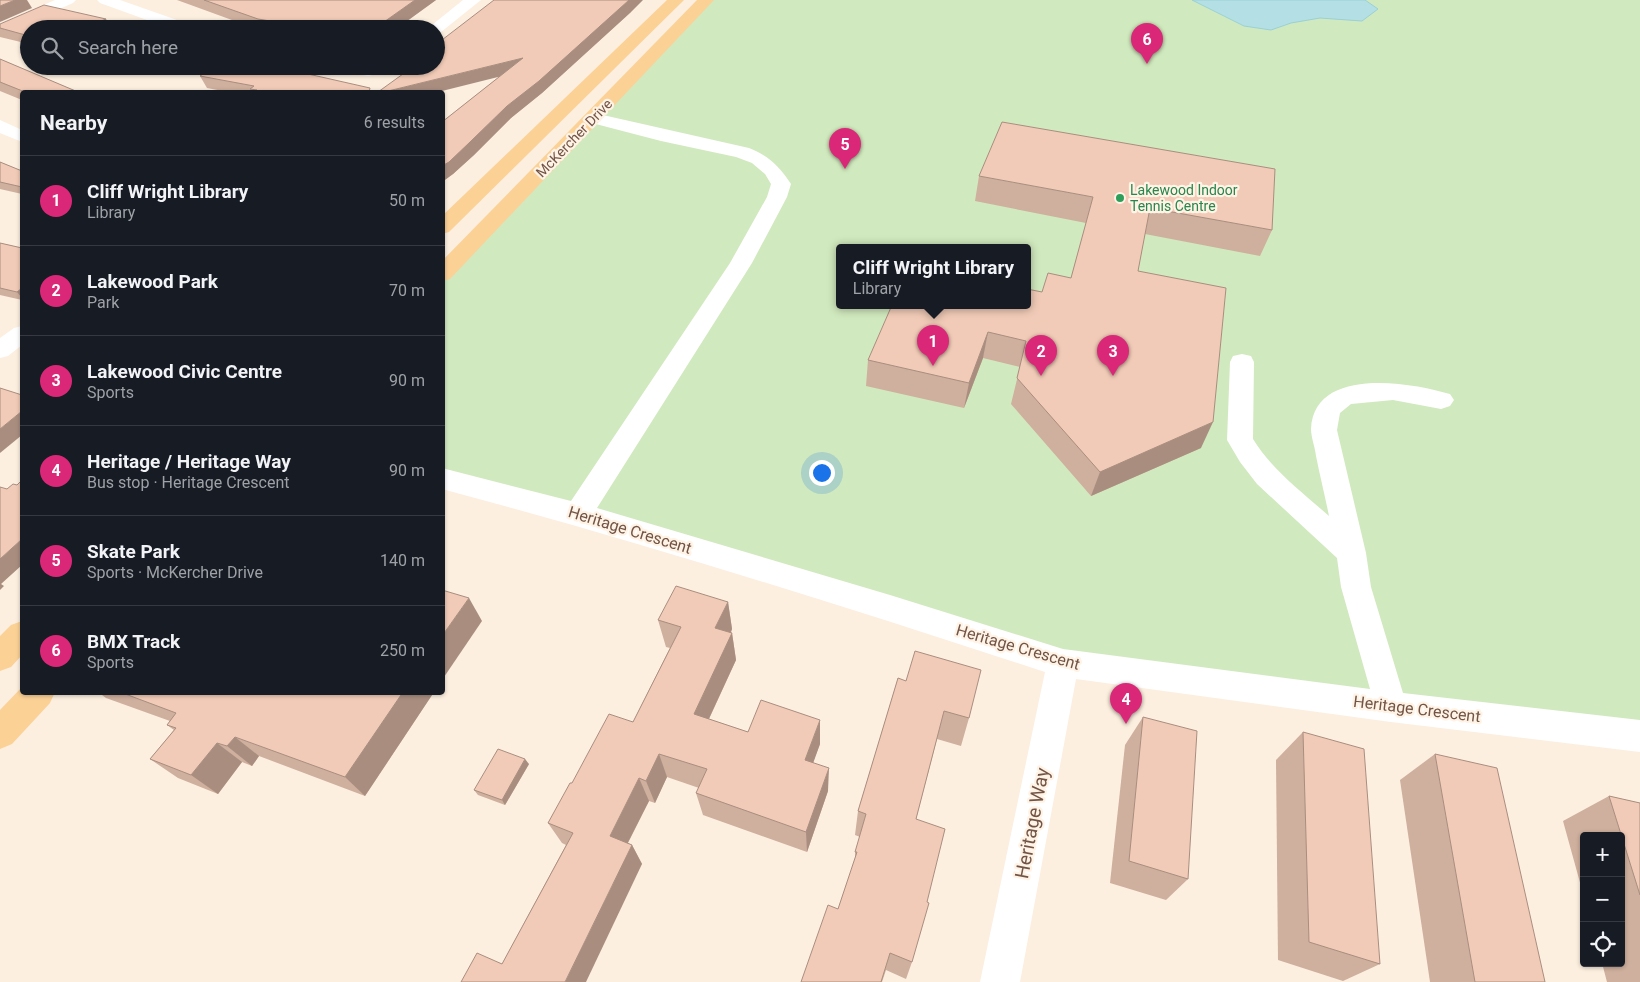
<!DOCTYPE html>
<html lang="en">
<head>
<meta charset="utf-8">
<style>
  body { margin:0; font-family:Roboto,sans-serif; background:#20242c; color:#f1f3f6 }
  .controls { position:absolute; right:15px; bottom:15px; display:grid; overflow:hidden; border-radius:5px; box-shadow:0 1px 4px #0004 }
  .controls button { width:45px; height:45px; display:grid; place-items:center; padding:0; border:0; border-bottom:1px solid #363941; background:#171b24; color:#f1f3f6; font:25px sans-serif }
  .you { position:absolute; left:821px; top:472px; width:18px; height:18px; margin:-12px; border:4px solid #fff; border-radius:50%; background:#1a73e8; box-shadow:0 0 0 8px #1a73e833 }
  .badge { display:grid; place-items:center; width:32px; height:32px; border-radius:50%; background:#db2777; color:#fff; font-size:16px; font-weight:700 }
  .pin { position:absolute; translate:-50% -41px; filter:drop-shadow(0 1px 2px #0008) }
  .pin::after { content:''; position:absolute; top:26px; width:18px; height:15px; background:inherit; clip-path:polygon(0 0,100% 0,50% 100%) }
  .popup { position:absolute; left:836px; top:244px; width:195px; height:65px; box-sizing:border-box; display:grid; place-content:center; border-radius:5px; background:#171b24; filter:drop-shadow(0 1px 4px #0005); font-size:16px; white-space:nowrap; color:#9ea1a6 }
  .popup b { font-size:19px; color:#f1f3f6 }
  .popup::after { content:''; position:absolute; left:50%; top:100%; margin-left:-10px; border:10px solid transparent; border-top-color:#171b24 }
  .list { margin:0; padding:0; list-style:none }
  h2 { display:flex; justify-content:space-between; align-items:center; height:65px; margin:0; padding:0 20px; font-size:21px }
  h2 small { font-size:16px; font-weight:400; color:#9ea1a6 }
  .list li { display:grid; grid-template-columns:32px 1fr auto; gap:15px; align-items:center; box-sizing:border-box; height:90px; padding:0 20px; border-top:1px solid #363941 }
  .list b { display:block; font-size:19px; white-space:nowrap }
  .list p { margin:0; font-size:16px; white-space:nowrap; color:#9ea1a6 }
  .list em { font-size:16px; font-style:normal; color:#9ea1a6 }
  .icon { flex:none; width:28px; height:28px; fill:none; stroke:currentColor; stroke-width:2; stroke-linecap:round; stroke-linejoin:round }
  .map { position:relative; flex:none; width:1640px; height:982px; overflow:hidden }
  .search { position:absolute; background:#171b24; box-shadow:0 1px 4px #0004; left:20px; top:20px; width:425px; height:55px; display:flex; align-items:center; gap:12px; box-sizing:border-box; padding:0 18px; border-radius:28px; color:#9ea1a6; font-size:19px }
  .panel { position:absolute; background:#171b24; box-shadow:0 1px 4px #0004; left:20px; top:90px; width:425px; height:605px; border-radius:5px }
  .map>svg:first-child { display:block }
  .green { fill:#d1e9be; fill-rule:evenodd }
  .water { fill:#b4e0e5; stroke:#9ad0d6 }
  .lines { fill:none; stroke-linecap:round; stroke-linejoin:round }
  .minor { fill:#fff; fill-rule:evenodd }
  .major { fill:#fbd196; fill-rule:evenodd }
  .wall { fill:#cfaf9d }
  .shaded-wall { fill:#a98e80 }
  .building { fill:#f1cbb7; stroke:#a98e80 }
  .leisure-dot { fill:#2e9e5b; stroke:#fff3e5; stroke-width:2 }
  .labels { text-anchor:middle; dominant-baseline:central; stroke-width:4.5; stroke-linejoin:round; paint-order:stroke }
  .far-street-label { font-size:14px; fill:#725447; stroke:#fff3e5 }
  .far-leisure-label { font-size:14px; fill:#27864d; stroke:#fff3e5; text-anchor:start }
  .street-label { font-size:16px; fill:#725447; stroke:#fff3e5 }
  .near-street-label { font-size:19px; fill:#725447; stroke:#fff3e5 }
</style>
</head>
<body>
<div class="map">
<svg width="1640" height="982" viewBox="0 0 1640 982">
  <rect width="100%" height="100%" fill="#fcefdf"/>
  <path class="green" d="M706,0H1640V737L1095,668L443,478L442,273ZM839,247H1027V305H839Z"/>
  <path class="water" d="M1192,0H1365L1378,9L1362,21L1320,18L1291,23L1271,30L1244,26Z"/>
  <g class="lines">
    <g class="minor">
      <path d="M55,0H76L73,3L0,35V24Z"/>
      <path d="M97,0H120L194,26L196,29H172L100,3Z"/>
      <path d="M463,0H481L441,32L436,33V29H427Z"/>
      <path d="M334,66H396L394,70L368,76L336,70Z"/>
      <path d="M594,113L749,148C769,156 779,166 791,184L787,197L752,263L597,508L890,595L1063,649L1370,689L1341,587L1337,558L1257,484L1240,462L1227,440L1230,362L1233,356L1242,354L1251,356L1254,362L1253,439C1272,470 1302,492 1329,516C1325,496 1320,476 1316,456C1315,447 1311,437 1311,429C1314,366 1410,382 1450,394L1454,400L1450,406L1441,409L1393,400L1351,404L1340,413L1337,430L1366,553L1371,587L1403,693L1640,720V752L1391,722L1076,679L1020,982H980L1045,672C846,607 645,543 442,489V468L571,501L730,263L767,197L771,184L765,174L752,163L736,157L661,141L588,122L585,118L588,114Z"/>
      <path d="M0,120L22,130V142L0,133Z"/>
      <path d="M22,326V345L8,356L0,358V338L14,328Z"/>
    </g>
    <g class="major">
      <path d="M667,0H684L449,232L442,234V216Z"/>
      <path d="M697,0H714L450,279L442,281V261Z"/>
      <path d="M22,621V655L11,667L0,671V636L11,625Z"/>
      <path d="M22,687V692H55L50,703L12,744L0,749V710Z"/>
    </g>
  </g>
  <g class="wall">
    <path d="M177,0H436L396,29H257Z"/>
    <path d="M631,12L542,93L511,118L474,155L453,174L442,182V122L499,77L440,47L438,43Z"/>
    <path d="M0,24L112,29H29V44L0,37Z"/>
    <path d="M0,59L78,92H22V100L0,91Z"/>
    <path d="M291,70L372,92H228L207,88L200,76Z"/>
    <path d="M0,162L22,171V194L0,189Z"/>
    <path d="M979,176L1272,230L1260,256L1145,234L1138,271L1201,448L1091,496L1011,404L1020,367L983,358L964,408L866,386L868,360L1042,292L1071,278L1086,223L975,201Z"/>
    <path d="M0,243L22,248V300L0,295Z"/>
    <path d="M728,602L732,629L731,633H732L736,660L709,719L748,732L820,744L813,762L828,791L807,852L703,815L696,793L699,788L667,777L655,803L649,801L628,843L632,845L642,864L502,964L566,845L562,843L548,823L572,783L633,722L670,648L666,647L658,620Z"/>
    <path d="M898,678L969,718L961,746L937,739L916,819L912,962L906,979L886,970L882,982H801L838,909L855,860V852L860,837L855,835L858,811Z"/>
    <path d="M98,692H434L365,796L259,756L252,766L242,762L218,794L178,778L150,759L174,730L167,725L170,721L106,698Z"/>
    <path d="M1143,717L1188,879L1166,900L1110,883L1125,745Z"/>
    <path d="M1303,732L1380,964L1343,981L1278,960L1276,760Z"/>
    <path d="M1435,754L1545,982H1430L1400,780Z"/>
    <path d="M529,764L505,805L478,795L474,790Z"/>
    <path d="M1609,796L1640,803V982H1607L1602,963H1621V836H1584V897L1563,821Z"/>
  </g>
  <g class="shaded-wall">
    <path d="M15,0H27L32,8L0,22V6Z"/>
    <path d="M415,0H436L396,29H374Z"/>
    <path d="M629,0H643L631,12L542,93L511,118L474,155L453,174L442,182V166L507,106Z"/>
    <path d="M106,19L112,29H92L101,21Z"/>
    <path d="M523,58L526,70L438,92H384Z"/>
    <path d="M22,288V298L17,292Z"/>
    <path d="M988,332L983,358L964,408L969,383Z"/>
    <path d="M22,411V435L0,453V429Z"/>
    <path d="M1213,422L1201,448L1091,496L1100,472Z"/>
    <path d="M22,539V565L1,584L4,586L0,590V559Z"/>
    <path d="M469,598L482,621L442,680V636Z"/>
    <path d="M728,602L732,629L720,655L715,628Z"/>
    <path d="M732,633L736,660L700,738L694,714Z"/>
    <path d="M403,692H434L365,796L345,777Z"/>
    <path d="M820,720V744L806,783L805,760Z"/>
    <path d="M235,737L259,756L252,766L227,746Z"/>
    <path d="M217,743L242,762L218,794L191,775Z"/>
    <path d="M659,754L667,777L655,803L646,781Z"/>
    <path d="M525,759L529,764L505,805L502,800Z"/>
    <path d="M829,768L828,791L807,852L806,832Z"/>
    <path d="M639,778L649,801L621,856L610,836Z"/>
    <path d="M632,845L642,864L586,982H565Z"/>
  </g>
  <g class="building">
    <path d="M0,0H15L0,6Z"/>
    <path d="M204,0H415L374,29H318L258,19Z"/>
    <path d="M494,0H629L539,81L507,106L470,142L449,162L442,166V122L523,58L384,92H378L414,66H436V50L444,44L438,43Z"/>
    <path d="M44,5L106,19L101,21L105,22L92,29H29V36L0,28V24Z"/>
    <path d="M0,59L78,92H25L0,82Z"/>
    <path d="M216,66H290L286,69L370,88L369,92H253L257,90L250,89L254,86L200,76Z"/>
    <path d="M1002,122L1275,169L1272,230L1150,208L1138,271L1226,288L1213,422L1100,472L1017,378L1026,341L988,332L969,383L868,360L892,305H1027V289L1042,292L1048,273L1071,278L1093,197L979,176Z"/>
    <path d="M0,162L22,171V187L0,182Z"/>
    <path d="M0,243L22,248V288L17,292L0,288Z"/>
    <path d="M0,388L22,395V411L0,429Z"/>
    <path d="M22,480V539L0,559V487L7,489L13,484L17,485Z"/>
    <path d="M676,586L728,602L715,628L732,633L694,714L748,732L761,700L820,720L805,760L829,768L806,832L696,793L707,769L659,754L646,781L639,778L610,836L632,845L565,982H461L477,953L502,964L573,833L548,823L570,783H572L609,714L633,722L681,627L658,620Z"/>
    <path d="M442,590L469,598L442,636Z"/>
    <path d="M915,651L981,670L969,718L944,711L916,819L945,829L927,902L929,903L912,962L890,953L881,982H801L828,905L838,909L857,852H855L866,814L858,811L898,678L906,681Z"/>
    <path d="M120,692H403L345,777L235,737L227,746L217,743L191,775L150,759L176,728L167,725L176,713Z"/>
    <path d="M1143,717L1197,731L1188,879L1129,861Z"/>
    <path d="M1303,732L1364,749L1380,964L1309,942Z"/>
    <path d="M498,749L525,759L502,800L474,790Z"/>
    <path d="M1435,754L1497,768L1545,982H1475Z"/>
    <path d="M1609,796L1640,803V895Z"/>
  </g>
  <circle class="leisure-dot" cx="1120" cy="198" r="5"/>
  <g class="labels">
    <g class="far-street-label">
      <text transform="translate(574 138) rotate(-46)">McKercher Drive</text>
    </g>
    <g class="far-leisure-label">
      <text x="1130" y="190">Lakewood Indoor<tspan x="1130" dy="16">Tennis Centre</tspan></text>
    </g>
    <g class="street-label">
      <text transform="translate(630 530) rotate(17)">Heritage Crescent</text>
      <text transform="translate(1018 647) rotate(16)">Heritage Crescent</text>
      <text transform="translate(1417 709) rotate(7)">Heritage Crescent</text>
    </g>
    <g class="near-street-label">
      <text transform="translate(1032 823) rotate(-79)">Heritage Way</text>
    </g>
  </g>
</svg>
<div class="controls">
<button>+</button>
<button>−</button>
<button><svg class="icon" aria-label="locate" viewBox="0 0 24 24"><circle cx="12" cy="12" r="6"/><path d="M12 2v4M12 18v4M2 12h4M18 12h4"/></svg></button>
</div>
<div class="you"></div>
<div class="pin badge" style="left:933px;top:366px">1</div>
<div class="popup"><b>Cliff Wright Library</b>Library</div>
<div class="pin badge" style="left:1041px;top:376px">2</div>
<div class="pin badge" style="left:1113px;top:376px">3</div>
<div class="pin badge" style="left:1126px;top:724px">4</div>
<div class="pin badge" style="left:845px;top:169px">5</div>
<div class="pin badge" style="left:1147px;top:64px">6</div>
<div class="search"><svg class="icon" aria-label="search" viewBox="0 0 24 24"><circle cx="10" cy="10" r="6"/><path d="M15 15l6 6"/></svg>Search here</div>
<section class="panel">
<h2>Nearby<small>6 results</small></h2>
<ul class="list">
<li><span class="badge">1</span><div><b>Cliff Wright Library</b><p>Library</p></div><em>50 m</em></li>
<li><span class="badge">2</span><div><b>Lakewood Park</b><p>Park</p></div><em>70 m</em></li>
<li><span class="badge">3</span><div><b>Lakewood Civic Centre</b><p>Sports</p></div><em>90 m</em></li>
<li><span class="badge">4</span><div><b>Heritage / Heritage Way</b><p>Bus stop · Heritage Crescent</p></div><em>90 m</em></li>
<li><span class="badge">5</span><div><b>Skate Park</b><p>Sports · McKercher Drive</p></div><em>140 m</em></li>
<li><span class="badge">6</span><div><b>BMX Track</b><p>Sports</p></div><em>250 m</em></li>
</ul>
</section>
</div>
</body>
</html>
